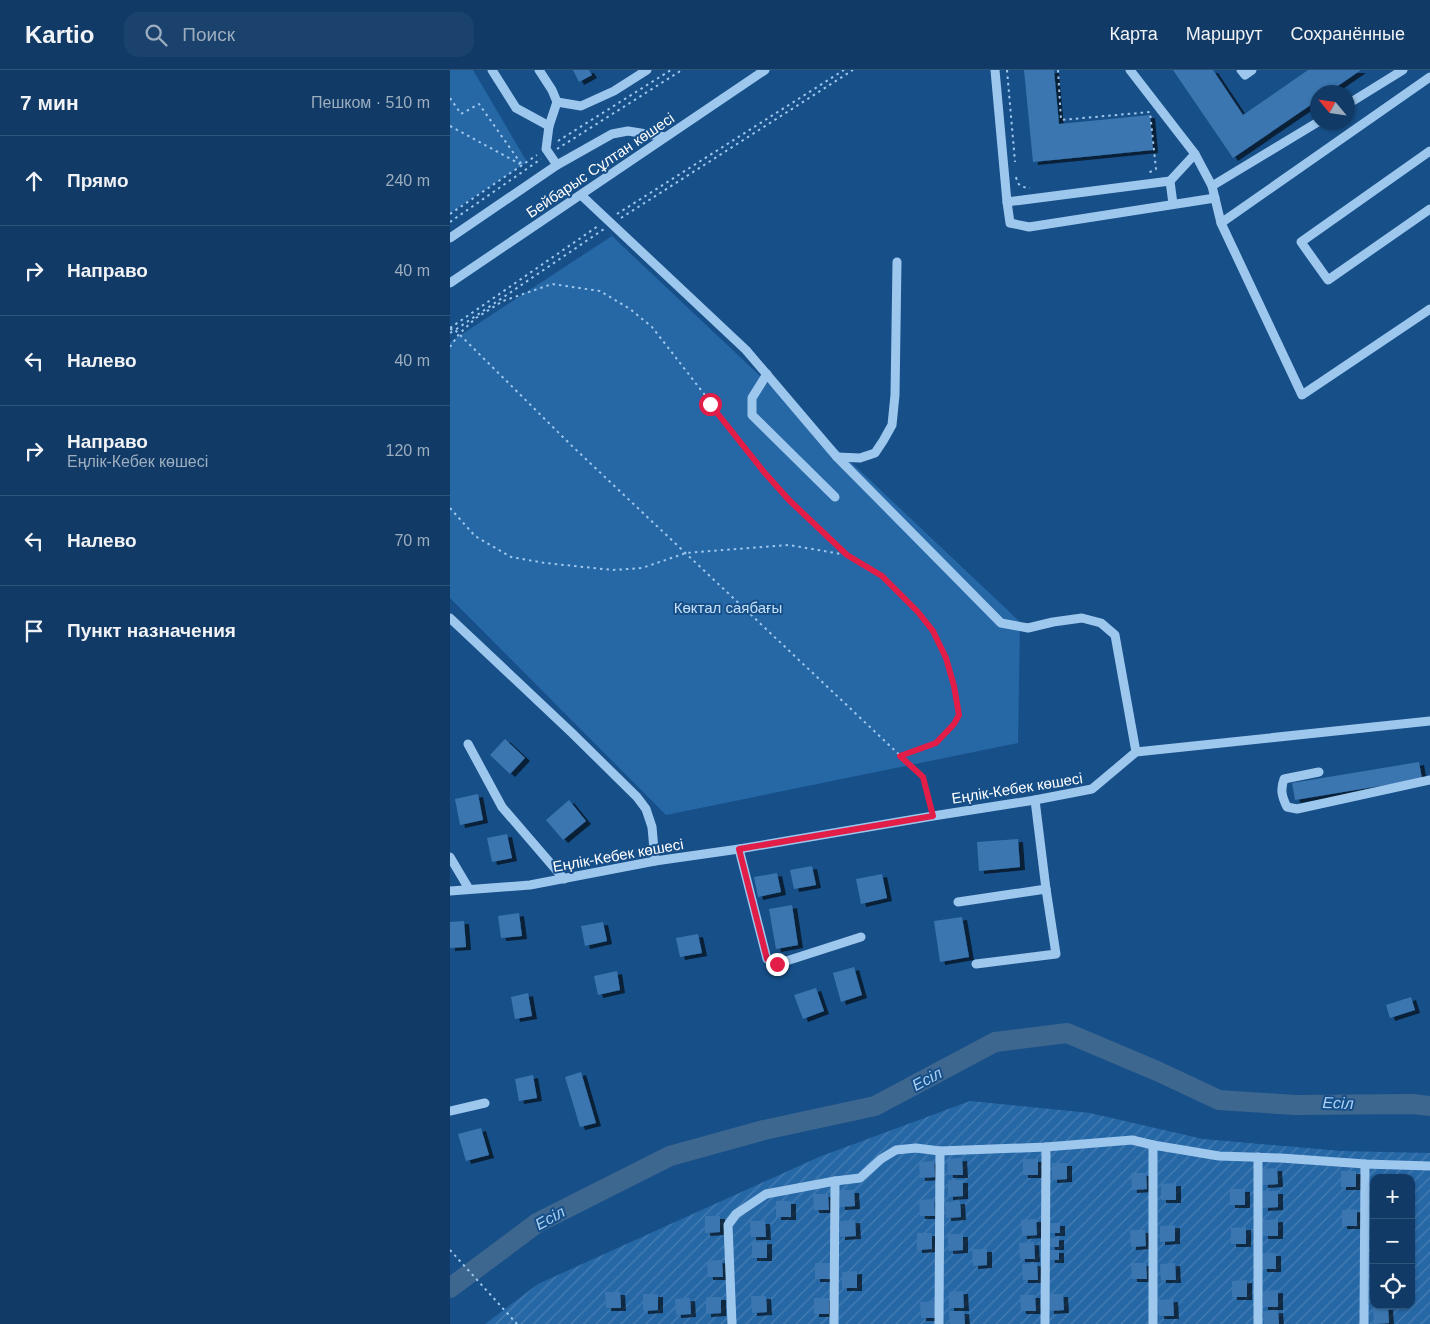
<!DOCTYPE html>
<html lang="ru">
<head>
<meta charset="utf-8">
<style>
  body { margin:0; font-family:Helvetica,sans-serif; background:#1a426c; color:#f1f3f6 }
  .controls { position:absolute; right:15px; bottom:15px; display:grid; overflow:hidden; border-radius:10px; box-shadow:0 1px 4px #0004 }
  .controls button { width:45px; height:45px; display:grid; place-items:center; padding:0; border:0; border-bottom:1px solid #30557a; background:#113b66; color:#f1f3f6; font:25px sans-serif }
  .compass { position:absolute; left:860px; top:15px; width:45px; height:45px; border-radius:50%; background:#113b66; box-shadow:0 1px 4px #0004; rotate:299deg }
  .stop { position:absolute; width:15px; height:15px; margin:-11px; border:4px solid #e11d48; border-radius:50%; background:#fff }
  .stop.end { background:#e11d48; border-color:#fff; box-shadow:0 1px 5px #0008 }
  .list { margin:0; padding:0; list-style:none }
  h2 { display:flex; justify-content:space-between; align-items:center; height:65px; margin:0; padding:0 20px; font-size:21px }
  h2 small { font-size:16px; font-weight:400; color:#9cadbf }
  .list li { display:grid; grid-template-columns:32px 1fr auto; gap:15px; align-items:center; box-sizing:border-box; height:90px; padding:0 20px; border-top:1px solid #30557a }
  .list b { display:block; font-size:19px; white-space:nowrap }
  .list p { margin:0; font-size:16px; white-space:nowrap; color:#9cadbf }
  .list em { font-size:16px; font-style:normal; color:#9cadbf }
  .icon { flex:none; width:28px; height:28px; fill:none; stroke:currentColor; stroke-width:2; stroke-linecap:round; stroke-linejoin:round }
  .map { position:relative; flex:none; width:980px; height:1254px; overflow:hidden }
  header { display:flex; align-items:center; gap:30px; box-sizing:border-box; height:70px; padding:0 25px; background:#113b66; border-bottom:1px solid #30557a }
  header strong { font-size:24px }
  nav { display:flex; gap:28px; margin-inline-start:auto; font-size:18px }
  .search { width:350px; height:45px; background:#1a426c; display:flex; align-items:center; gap:12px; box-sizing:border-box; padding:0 18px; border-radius:15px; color:#9cadbf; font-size:19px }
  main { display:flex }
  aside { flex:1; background:#113b66 }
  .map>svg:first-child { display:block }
  .park { fill:#2667a6 }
  .garden { fill:url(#garden-furrows); fill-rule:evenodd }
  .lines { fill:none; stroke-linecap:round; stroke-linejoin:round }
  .river { stroke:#3e6790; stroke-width:20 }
  .building { fill:#3b76b0; filter:url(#shadow) }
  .path { stroke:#9ec7ee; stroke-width:2; stroke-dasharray:2.5 4; stroke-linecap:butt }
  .minor { stroke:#9ec7ee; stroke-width:9 }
  .route { stroke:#e11d48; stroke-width:6 }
  .labels { text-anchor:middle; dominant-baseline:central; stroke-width:4; stroke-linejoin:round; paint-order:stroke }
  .street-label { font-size:15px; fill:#fff; stroke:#174f88 }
  .park-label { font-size:15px; fill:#c4e0fa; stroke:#174f88 }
  .water-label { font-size:16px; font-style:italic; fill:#aad1f5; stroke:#174f88 }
</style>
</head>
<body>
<header>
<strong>Kartio</strong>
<div class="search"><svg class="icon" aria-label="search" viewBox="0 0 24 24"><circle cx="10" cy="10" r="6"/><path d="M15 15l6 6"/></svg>Поиск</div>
<nav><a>Карта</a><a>Маршрут</a><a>Сохранённые</a></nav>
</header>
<main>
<aside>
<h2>7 мин<small>Пешком · 510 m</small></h2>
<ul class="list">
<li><svg class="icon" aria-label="ahead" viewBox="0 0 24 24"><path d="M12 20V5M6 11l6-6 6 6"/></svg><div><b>Прямо</b></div><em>240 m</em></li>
<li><svg class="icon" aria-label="right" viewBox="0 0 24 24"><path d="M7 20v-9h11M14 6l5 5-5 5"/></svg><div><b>Направо</b></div><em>40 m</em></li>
<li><svg class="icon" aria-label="left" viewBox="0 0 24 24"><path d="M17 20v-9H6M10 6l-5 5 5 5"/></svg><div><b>Налево</b></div><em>40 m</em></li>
<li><svg class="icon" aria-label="right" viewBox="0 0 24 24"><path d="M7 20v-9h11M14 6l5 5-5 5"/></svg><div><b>Направо</b><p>Еңлік-Кебек көшесі</p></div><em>120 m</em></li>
<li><svg class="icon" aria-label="left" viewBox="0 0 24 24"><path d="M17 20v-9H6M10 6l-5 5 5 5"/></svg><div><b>Налево</b></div><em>70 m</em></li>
<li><svg class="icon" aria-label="arrive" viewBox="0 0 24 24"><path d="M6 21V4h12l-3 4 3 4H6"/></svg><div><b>Пункт назначения</b></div></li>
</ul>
</aside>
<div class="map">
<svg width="980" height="1254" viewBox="0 0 980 1254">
  <defs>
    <pattern id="garden-furrows" width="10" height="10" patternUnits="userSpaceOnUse" patternTransform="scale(1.25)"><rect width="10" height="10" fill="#2667a6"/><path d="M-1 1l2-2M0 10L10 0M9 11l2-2" fill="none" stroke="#477eb3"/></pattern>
    <filter id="shadow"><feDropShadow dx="5" dy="3" stdDeviation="0" flood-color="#0009"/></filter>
  </defs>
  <rect width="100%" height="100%" fill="#174f88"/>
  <g class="park">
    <path d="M0,0H23L77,92L0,143Z"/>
    <path d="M162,166L570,552L568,673L216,745L0,528V272Z"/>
  </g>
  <path class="garden" d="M520,1031L640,1043L753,1069L891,1081L980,1083V1254H35L88,1214L369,1087ZM924,1108H961V1235H924Z"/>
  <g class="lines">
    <path class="river" d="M0,1218L87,1153L220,1086L314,1060L425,1036L545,972L617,963L707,1001L769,1030L845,1035L963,1034L980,1036"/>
  </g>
  <g class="building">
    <path d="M123,0H139L142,5L129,12Z"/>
    <path d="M574,0H604L609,54L700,45L703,80L583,92Z"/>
    <path d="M723,0H763L793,45L858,0H911L879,22H868V30L783,88Z"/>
    <path d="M55,669L75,688L60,704L40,685Z"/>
    <path d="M969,692L972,709L845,730L842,713Z"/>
    <path d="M28,724L33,750L10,755L5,729Z"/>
    <path d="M119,730L136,751L113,770L96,750Z"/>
    <path d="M57,764L62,788L42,792L37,768Z"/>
    <path d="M568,769L570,797L529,801L527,772Z"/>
    <path d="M362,796L366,815L344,819L340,800Z"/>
    <path d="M327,803L331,822L308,827L304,807Z"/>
    <path d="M432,804L437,828L411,834L406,809Z"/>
    <path d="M342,835L348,875L326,879L319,839Z"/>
    <path d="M69,843L72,866L51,868L48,846Z"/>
    <path d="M512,847L519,887L490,892L484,851Z"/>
    <path d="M14,851L16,877L0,878V852Z"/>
    <path d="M153,852L157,871L135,876L131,856Z"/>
    <path d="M248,864L252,883L230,887L226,868Z"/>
    <path d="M404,897L412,925L391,932L383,903Z"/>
    <path d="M167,901L170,920L148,925L144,906Z"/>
    <path d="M366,918L374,941L353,949L344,925Z"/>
    <path d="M78,923L82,946L65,949L61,927Z"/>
    <path d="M961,927L965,940L940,948L936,935Z"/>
    <path d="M131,1002L146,1053L130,1057L115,1007Z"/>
    <path d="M83,1005L87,1028L69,1031L65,1009Z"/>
    <path d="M31,1058L39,1085L16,1091L8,1064Z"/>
    <path d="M512,1088L513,1105H498L497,1089Z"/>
    <rect x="573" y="1089" width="15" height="16"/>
    <path d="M484,1091L485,1107L470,1108L469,1092Z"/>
    <path d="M602,1093H617V1109L602,1110Z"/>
    <path d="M827,1098L828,1114L813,1115L812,1099Z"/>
    <rect x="891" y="1101" width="15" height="16"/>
    <path d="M681,1103H696L697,1119L682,1120Z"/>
    <path d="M498,1110H513V1126L498,1127Z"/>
    <path d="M726,1113V1130H711V1114Z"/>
    <rect x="780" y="1119" width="15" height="16"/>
    <path d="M389,1120H404L405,1136L390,1137Z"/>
    <path d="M813,1121H828V1137L813,1138Z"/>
    <path d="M363,1124H378L379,1140H364Z"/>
    <path d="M484,1129L485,1146H470L469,1130Z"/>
    <rect x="326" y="1131" width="15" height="16"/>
    <path d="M510,1131L511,1147L496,1148L495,1132Z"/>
    <path d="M907,1139V1156H892V1140Z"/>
    <path d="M924,1144V1161H920L919,1145Z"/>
    <path d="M255,1146H270V1162L255,1163Z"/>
    <path d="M586,1149L587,1165L572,1166L571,1150Z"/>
    <path d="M828,1149V1166H813V1150Z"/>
    <path d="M405,1150L406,1166L390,1167V1151Z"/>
    <path d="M300,1151H315L316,1167H301Z"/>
    <rect x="600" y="1153" width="10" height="10"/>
    <path d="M725,1155V1171L710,1172V1156Z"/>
    <path d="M796,1157V1174H781V1158Z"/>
    <path d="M680,1160H695L696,1176L681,1177Z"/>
    <path d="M467,1163H482V1179L467,1180Z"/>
    <path d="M498,1164H513V1180L498,1181Z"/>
    <path d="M609,1167V1177H600L599,1168Z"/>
    <path d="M317,1171V1188H302V1172Z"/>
    <path d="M584,1172L585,1189H570L569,1173Z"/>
    <path d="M522,1179H537V1195L523,1196Z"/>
    <path d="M599,1180H609V1190H600Z"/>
    <path d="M811,1183H826V1199H812Z"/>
    <path d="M272,1190L273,1207H258L257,1191Z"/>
    <path d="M365,1193H380L381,1209H365Z"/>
    <path d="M587,1193L588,1210H573L572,1194Z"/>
    <path d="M681,1193H696L697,1209H682Z"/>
    <path d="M725,1193L726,1210H711L710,1194Z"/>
    <path d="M407,1201V1218H392V1202Z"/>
    <path d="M797,1210V1227H782V1211Z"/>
    <path d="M828,1220V1237H813V1221Z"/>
    <path d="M513,1221L514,1238H499V1222Z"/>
    <path d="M155,1222H170L171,1238H156Z"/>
    <path d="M193,1224H208V1240L193,1241Z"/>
    <path d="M598,1224H613L614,1240L599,1241Z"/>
    <path d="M570,1225H585L586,1241H571Z"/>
    <path d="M301,1226H316L317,1242L302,1243Z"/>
    <path d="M256,1227H271V1243L256,1244Z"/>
    <path d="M240,1228L241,1244L226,1245L225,1229Z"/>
    <rect x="364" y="1228" width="15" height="16"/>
    <path d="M723,1229L724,1246H709L708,1230Z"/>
    <path d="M485,1231L486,1248H471L470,1232Z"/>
    <path d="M923,1237H938L939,1253L924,1254Z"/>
    <path d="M828,1240L829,1254H814L813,1241Z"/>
    <path d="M499,1241H514L515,1254H500Z"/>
  </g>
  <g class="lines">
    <g class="path">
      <path d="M557,0L565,92"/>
      <path d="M608,0L611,50L700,42L706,99L698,103"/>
      <path d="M0,28L11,44L29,34L72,95"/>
      <path d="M0,56L70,94"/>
      <path d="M108,71L221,0"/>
      <path d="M107,79L232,0"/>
      <path d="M566,107C568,116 571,117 580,118"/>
      <path d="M0,144L87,85"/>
      <path d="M167,144L394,0"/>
      <path d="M171,148L403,0"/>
      <path d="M0,152L91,89"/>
      <path d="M0,258L148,156"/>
      <path d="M0,259L5,260L154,159"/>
      <path d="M0,263L5,260L122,376L473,707L481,736"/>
      <path d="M0,277L9,264L26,248L53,231L102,214L150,221L180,239L202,257L314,401L339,430L397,485L432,506L469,541L483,561L496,588L504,616L509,645L504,654L486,673L450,685"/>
      <path d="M0,438L25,466L61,487L95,493L163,500L192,498L236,483L339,475L397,485"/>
      <path d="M0,1180L67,1254"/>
    </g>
    <g class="minor">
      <path d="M42,0L66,38L99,56"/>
      <path d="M89,0L102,20L107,32L99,56L96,79L107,95"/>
      <path d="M545,0L557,132L720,111L745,84"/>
      <path d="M680,0L745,84L762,116L868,52"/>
      <path d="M791,0L795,5L802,0"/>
      <path d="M107,32L131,36L164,21L197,0"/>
      <path d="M898,34L953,0"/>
      <path d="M980,81L851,172L878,210L980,139"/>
      <path d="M720,111L723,134"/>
      <path d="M762,116L771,153L852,325L980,239"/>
      <path d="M131,125L296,280L387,387L551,553L578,558L603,552L632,548L651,553L665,565L686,682"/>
      <path d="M557,132L560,153L579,157L765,128"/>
      <path d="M771,153L980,7"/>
      <path d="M0,168L107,95L162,64L178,61L215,67"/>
      <path d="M0,213L315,0"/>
      <path d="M317,304L302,328V345L385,427"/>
      <path d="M387,387L410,388L425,383L433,371L442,355L445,325L447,192"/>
      <path d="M0,548L122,663L187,727L196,739L202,757L205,791"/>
      <path d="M18,674L52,737L114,809"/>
      <path d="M869,702L834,709C830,720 832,727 837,737L847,739L980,710"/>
      <path d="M289,779L317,889L327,894L411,867"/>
      <path d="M0,787L19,819"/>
      <path d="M0,821L80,815L205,791L289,779L483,746L585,730L642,719L686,682L980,651"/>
      <path d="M508,832L596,819"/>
      <path d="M526,894L606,884L596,819L585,730"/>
      <path d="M0,1041L35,1033"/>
      <path d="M282,1254L278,1155L286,1144L316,1124L385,1111L410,1108L431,1089L446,1080L466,1078L490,1081L596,1077L682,1070L703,1075L769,1086L831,1088L915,1094L980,1096"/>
      <path d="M384,1254L385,1111"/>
      <path d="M489,1254L490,1081"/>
      <path d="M595,1254L596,1077"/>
      <path d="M703,1254V1075"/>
      <path d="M808,1254V1087"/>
      <path d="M914,1254L915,1094"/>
    </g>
  </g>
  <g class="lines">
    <path class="route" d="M260,334L314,402L339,430L397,485L432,506L468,542L483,561L496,588L504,616L509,645L504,654L486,673L450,686L473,707L483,746L289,779L317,889L327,894"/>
  </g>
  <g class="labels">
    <g class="street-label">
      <text transform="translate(150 95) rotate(-34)">Бейбарыс Сұлтан көшесі</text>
      <text transform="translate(567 718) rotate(-9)">Еңлік-Кебек көшесі</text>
      <text transform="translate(168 785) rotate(-10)">Еңлік-Кебек көшесі</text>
    </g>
    <g class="park-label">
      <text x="278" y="537">Көктал саябағы</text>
    </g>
    <g class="water-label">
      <text transform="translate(477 1009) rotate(-28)">Есіл</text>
      <text transform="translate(888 1033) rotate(2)">Есіл</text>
      <text transform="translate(100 1148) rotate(-29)">Есіл</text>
    </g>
  </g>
</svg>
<div class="controls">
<button>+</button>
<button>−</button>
<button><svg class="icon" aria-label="locate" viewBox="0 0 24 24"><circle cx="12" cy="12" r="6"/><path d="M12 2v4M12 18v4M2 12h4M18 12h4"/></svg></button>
</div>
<svg class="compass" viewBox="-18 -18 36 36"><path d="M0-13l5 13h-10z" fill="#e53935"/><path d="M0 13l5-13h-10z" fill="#9cadbf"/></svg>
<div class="stop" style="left:260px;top:334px"></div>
<div class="stop end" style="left:327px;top:894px"></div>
</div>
</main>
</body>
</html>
